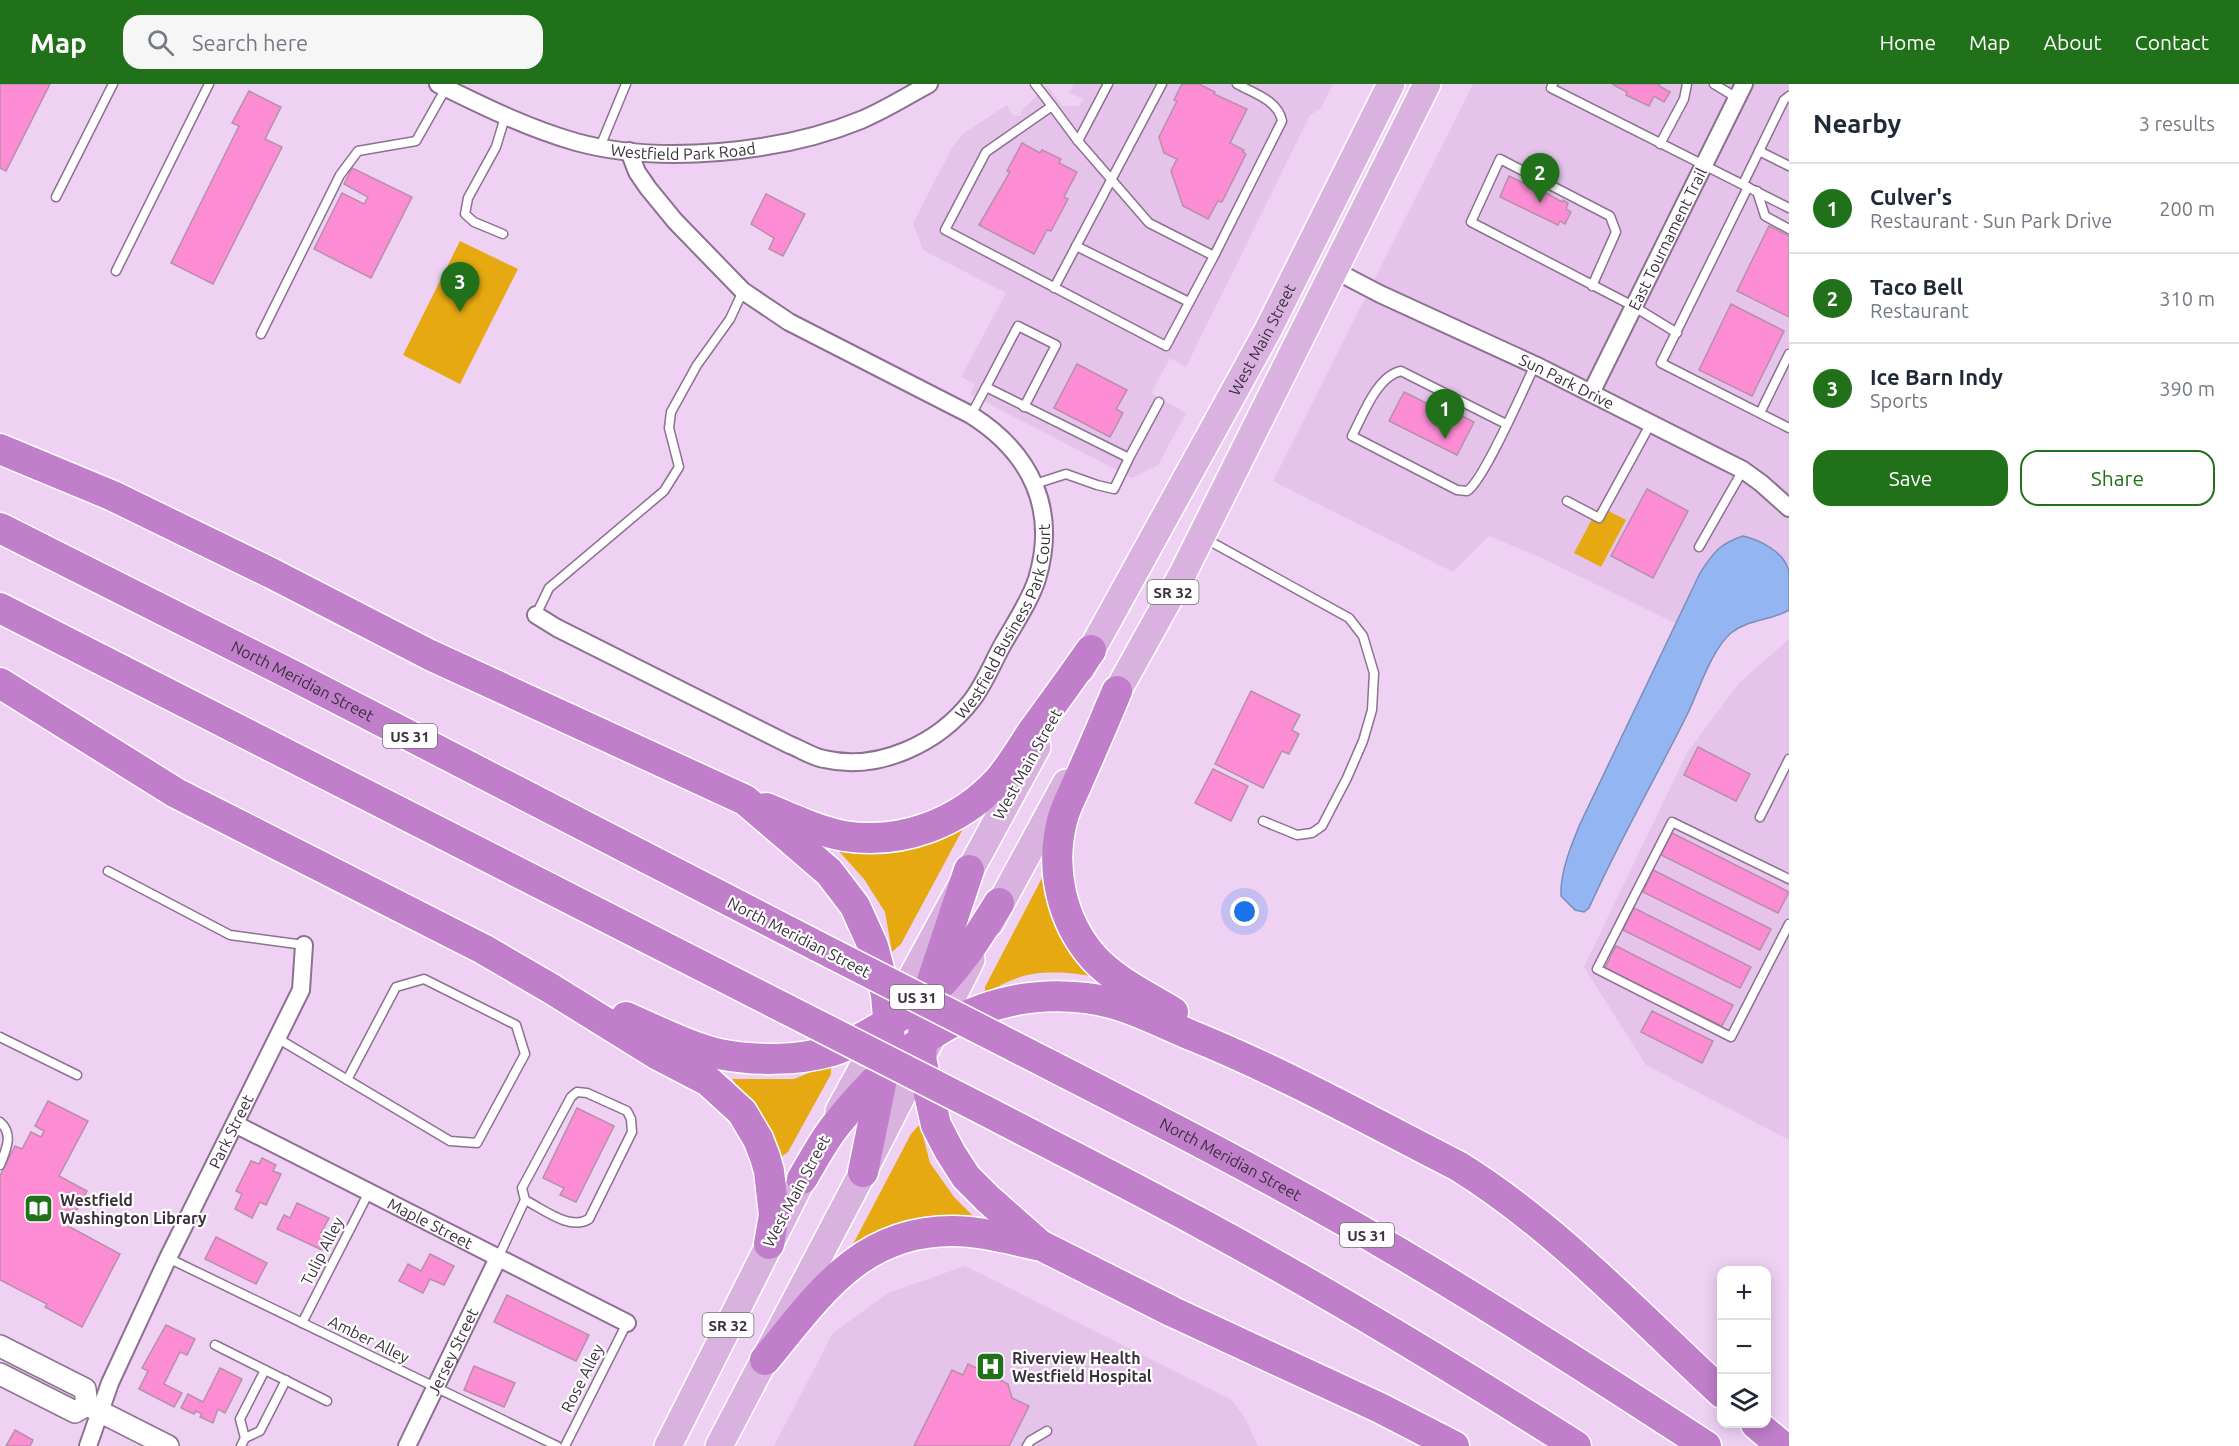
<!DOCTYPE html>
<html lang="en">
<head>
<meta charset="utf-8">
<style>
  body { margin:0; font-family:Ubuntu,sans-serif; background:#f6f6f7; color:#1f2937 }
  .controls { position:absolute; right:18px; bottom:18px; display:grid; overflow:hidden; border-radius:12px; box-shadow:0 3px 15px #0003 }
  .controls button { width:54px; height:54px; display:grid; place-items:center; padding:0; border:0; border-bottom:2px solid #e0e1e3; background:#fff; color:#1f2937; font:30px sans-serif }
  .you { position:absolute; left:1245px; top:828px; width:21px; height:21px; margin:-15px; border:4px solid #fff; border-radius:50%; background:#1a73e8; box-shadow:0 0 0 9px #1a73e833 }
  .badge { display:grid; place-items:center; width:39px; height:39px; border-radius:50%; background:#207119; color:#fff; font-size:20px; font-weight:700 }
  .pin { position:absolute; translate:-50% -50px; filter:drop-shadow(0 2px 3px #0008) }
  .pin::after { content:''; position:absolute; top:32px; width:21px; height:18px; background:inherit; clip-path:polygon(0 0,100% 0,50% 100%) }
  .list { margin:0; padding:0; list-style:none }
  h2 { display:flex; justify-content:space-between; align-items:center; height:78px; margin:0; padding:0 24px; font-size:26px }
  h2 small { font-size:20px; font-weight:400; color:#747a83 }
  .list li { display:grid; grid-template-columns:39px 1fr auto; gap:18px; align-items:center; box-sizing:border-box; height:90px; padding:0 24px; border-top:2px solid #e0e1e3 }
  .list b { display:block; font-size:22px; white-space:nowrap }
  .list p { margin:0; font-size:20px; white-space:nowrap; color:#747a83 }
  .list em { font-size:20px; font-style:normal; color:#747a83 }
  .actions { display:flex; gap:12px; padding:18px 24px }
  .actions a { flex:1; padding:14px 0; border:2px solid #207119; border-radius:18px; text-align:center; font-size:21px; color:#207119 }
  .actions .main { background:#207119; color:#fff }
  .icon { flex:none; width:33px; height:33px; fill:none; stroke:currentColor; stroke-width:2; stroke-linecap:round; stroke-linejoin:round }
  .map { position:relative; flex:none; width:1789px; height:1362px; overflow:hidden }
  header { display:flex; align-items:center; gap:36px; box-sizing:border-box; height:84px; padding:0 30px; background:#207119; color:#fff }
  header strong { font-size:28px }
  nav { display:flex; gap:33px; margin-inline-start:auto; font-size:21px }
  .search { width:420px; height:54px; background:#f6f6f7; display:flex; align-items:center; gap:15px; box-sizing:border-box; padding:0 21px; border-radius:18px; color:#747a83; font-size:22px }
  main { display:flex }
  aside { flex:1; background:#fff }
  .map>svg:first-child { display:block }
  .built { fill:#e5c3ea }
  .green { fill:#e6a911 }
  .water { fill:#93b5f1; stroke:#798dbb; stroke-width:1.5 }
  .building { fill:#fc8dd5; stroke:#b790a7; stroke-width:1.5 }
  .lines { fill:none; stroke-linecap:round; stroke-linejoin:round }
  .service-casing { stroke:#8c7190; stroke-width:11 }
  .minor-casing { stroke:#8c7190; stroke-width:20 }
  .tertiary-casing { stroke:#8c7190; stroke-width:24 }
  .primary-casing { stroke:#fff; stroke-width:30 }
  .motorway-casing { stroke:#fff; stroke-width:33 }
  .service { stroke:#fff; stroke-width:8 }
  .minor { stroke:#fff; stroke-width:16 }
  .tertiary { stroke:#fff; stroke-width:21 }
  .primary { stroke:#d9b2e0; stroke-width:27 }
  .motorway { stroke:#c07ecb; stroke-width:30 }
  .motorway-bridge-casing { stroke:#fff; stroke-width:33; stroke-linecap:butt }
  .motorway-bridge { stroke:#c07ecb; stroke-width:30 }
  .labels { text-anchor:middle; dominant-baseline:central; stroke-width:4.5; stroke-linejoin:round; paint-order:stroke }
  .shield { fill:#fefefe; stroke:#766e78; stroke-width:1.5 }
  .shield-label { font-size:15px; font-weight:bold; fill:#3c303e }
  .street-label { font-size:16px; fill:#3c303e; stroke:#fefefe }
  .poi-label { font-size:16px; font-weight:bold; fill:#3c303e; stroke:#fefefe; text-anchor:start }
</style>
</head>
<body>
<header>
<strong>Map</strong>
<div class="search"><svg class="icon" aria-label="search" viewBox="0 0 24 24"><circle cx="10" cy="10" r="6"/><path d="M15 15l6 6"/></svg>Search here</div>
<nav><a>Home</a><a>Map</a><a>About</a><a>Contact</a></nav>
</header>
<main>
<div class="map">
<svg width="1789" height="1362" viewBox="0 0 1789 1362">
  <rect width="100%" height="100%" fill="#efd1f4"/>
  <g class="built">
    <path d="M1074,0H1333L1321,24L1310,31L1186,283L1170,274L1151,309L1186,329L1158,381L1132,394L970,310L975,300L961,293L1006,209L923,166L913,139L952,64L963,50L1007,21L1012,31L1020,32L1025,23L1048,2L1062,22H1079L1084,15L1069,9Z"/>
    <path d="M1473,0H1789V488L1785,477L1714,467L1700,489L1677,540L1542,474L1489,452L1453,488L1273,397Z"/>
    <path d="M1789,555V1056L1646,981L1584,883L1687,669L1739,599Z"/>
    <path d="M965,1182L1232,1316L1245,1334L1258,1362H774L833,1249L888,1209Z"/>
  </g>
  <g class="green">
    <path d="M460,157L518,185L460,300L403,271Z"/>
    <path d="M1599,422L1626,436L1601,483L1574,469Z"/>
    <path d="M965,741L901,860L892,868L885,828L864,795L836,764Z"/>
    <path d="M1049,789L1095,893C1075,888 1039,886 1020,893C1008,897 997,903 985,908V903L1043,792Z"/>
    <path d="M831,980V990L788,1068L781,1073C772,1038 753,1022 732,995H794Z"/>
    <path d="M920,1040L930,1079L954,1113L976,1135L851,1164L911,1050Z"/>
  </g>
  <path class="water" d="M1743,452C1760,456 1785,468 1789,488C1789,499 1789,514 1789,526C1771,537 1748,535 1731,549C1711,566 1698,609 1686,633C1654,697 1618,759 1589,824L1584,828L1575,826L1561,812C1560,788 1571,762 1580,740L1700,489C1713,469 1719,460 1743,452Z"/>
  <g class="building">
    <path d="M0,0H50L6,87L0,84Z"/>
    <path d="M1182,0H1199L1215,8L1214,10L1247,25L1230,59L1244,66L1243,68L1246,70L1222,118L1218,117L1208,135L1183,122L1171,87L1177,75L1164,69L1159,53L1177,17L1174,16Z"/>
    <path d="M1612,0H1660L1659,2L1670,8L1664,18L1654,12L1649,22L1626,11L1627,8Z"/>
    <path d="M249,7L281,23L265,55L282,63L213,200L171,179L239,42L232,39Z"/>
    <path d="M1022,59L1040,69L1042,66L1061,75L1059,79L1077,88L1064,113L1068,115L1051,147L1047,146L1034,170L979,141L1010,88L1007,87Z"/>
    <path d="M352,84L412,113L371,194L314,165L342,109L364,120L368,113L344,100Z"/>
    <path d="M1509,92L1534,104V102L1562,118L1563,116L1568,119L1566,125L1571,128L1565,140L1560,137L1558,141L1500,113Z"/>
    <path d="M766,110L805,130L783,172L769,165L774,154L751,140Z"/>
    <path d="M1769,142L1789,152V233L1737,207Z"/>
    <path d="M1731,220L1784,247L1752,312L1699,286Z"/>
    <path d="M1077,280L1127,306L1116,325L1123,329L1110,353L1054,324Z"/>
    <path d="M1404,308L1436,324L1438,320L1474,338L1457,371L1389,337Z"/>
    <path d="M1647,405L1688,427L1653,494L1611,472Z"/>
    <path d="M1251,607L1300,631L1292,646L1299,650L1289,670L1282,667L1263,704L1215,680Z"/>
    <path d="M1698,663L1750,690L1736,717L1684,691Z"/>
    <path d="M1213,685L1248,702L1231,737L1195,719Z"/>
    <path d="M1672,749L1789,808L1778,829L1661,771Z"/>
    <path d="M1653,786L1771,845L1760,866L1643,808Z"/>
    <path d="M1634,824L1751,883L1740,904L1623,846Z"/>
    <path d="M1616,862L1733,921L1722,942L1605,884Z"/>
    <path d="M1652,927L1713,957L1702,979L1641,948Z"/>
    <path d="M48,1017L88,1037L59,1092L87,1107L68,1142L120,1170L82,1243L45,1223L47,1220L0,1196V1092L15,1062L22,1065L31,1048L41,1053L44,1047L35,1042Z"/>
    <path d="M577,1024L614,1042L576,1118L560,1111L564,1104L543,1094Z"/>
    <path d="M262,1074L276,1081L273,1087L281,1090L266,1121L260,1118L252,1134L235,1125L242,1110L236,1107L251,1077L259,1080Z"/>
    <path d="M297,1119L329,1134L321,1149L329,1153L322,1166L277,1145L284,1131L290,1134Z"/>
    <path d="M216,1153L267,1179L256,1200L205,1175Z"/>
    <path d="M430,1170L454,1182L444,1201L430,1195L423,1209L399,1197L408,1180L421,1187Z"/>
    <path d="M507,1211L589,1251L576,1277L494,1238Z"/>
    <path d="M166,1241L195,1255L187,1271L180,1268L164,1300L182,1309L174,1323L139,1305L148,1287L142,1284Z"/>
    <path d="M968,1280L1008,1300L1012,1314L1029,1322L1009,1362H914L952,1286L963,1291Z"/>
    <path d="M474,1282L515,1299L504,1323L464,1306Z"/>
    <path d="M220,1284L242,1295L225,1329L218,1325L213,1339L200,1333L202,1330L196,1327L194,1330L181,1324L188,1310L203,1318Z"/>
    <path d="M15,1346L33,1356L30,1362H6Z"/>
  </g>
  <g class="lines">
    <defs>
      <g id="service">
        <path d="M1035,0L1052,22"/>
        <path d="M1553,0L1551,4L1789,124"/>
        <path d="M1714,0L1737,14"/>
        <path d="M1052,22L1078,57L1149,139L1214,172L1166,262L945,146L986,68Z"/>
        <path d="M1078,57L1108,0"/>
        <path d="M1660,60L1684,15L1687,0"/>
        <path d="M600,63L626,0"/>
        <path d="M1759,67L1789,82"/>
        <path d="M1743,100L1784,16L1789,12"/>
        <path d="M1748,103L1661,279L1789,344"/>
        <path d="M1757,107L1765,132L1789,145"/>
        <path d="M56,113L113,0"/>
        <path d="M503,150L474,138L465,130L468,114L496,63L505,33"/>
        <path d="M1076,162L1189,218"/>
        <path d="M1214,172L1282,37C1278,16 1253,9 1237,0"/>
        <path d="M116,187L209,0"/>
        <path d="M1592,202L1616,148L1610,132L1500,75L1471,138L1633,222L1677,249"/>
        <path d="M1054,204L1162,0"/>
        <path d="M261,250L340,91L358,67L416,57L446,4"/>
        <path d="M986,303L1018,242L1056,261L1024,323"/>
        <path d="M1760,329L1789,270"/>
        <path d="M971,331L986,303L1129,374L1114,405L1097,401L1066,390L1035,400"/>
        <path d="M1506,340L1401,287C1377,292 1363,331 1352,352L1457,406L1467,407C1483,398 1524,304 1535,281"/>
        <path d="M1129,374L1159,318"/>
        <path d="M1567,417L1599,434L1651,339"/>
        <path d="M1204,454L1349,534L1363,552L1374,589L1372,626L1363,657L1347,694L1322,742L1312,749L1297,751L1263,737"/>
        <path d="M1699,463L1743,386"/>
        <path d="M536,531L549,504L664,407L679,383L669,344L671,328L697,281L730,235L743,207"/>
        <path d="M1760,733L1789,675"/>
        <path d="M108,787L230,851L304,861"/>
        <path d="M1789,795L1672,738L1597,885L1731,953L1789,840"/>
        <path d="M0,953L77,991"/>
        <path d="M277,954L450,1057L477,1059L525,970L516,941L424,895L396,903L347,996"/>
        <path d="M0,1038C14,1050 6,1066 0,1081"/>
        <path d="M168,1174L557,1362"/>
        <path d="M498,1174L525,1116L522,1104L571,1013L577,1008L587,1009L627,1027L631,1035L632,1048L589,1135C570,1147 543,1125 525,1116"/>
        <path d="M302,1239L369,1108"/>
        <path d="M215,1261L327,1317"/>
        <path d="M245,1354L240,1335L265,1286"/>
        <path d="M241,1362L245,1354L260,1347L286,1296"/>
        <path d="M565,1362L627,1239"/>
        <path d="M1027,1362L1030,1357L1047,1347"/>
      </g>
      <g id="minor">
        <path id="s1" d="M438,0C483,22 527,44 576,58C659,81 781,69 861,36C885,26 907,12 929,0"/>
        <path id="s2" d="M1334,186L1380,210L1535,281L1743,386L1761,399L1789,424"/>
        <path id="s3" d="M1591,309L1744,0"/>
        <path id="s4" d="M536,531L557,544L790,661C801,665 812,673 824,675C879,688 939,659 972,616C985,599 993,578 1003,560C1015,539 1030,517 1037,495C1058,425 1031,369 971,331L789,238L743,207L675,137L648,104L637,88L629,67"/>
        <path id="s5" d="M235,1040L627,1239"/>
        <path id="s6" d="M88,1362L110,1299L168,1174L301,906L304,861"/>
        <path id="s7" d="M407,1362L498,1174"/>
      </g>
      <g id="tertiary">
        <path d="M0,1262L85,1305L87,1321"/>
        <path d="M0,1290L75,1328L87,1321"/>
        <path d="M87,1321L168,1362"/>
      </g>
      <g id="primary">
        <path id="s8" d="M1081,585L1268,246L1391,0"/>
        <path d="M1107,626L1182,491L1427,0"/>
        <path d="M990,839L1066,699"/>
        <path d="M839,1027L1037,663"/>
        <path d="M668,1362L812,1076"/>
        <path d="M719,1362L863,1088L971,876"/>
      </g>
      <g id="motorway">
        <path d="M0,365L113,412L271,489L430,571L745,716L829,788L855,822L873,862L886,911L890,956L863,1088"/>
        <path id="s9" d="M0,444L290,590L819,863"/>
        <path d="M0,524L788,926"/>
        <path d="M0,599L176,709L483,865L550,904L658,971L708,997L742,1028L758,1055L765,1073L769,1087L774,1131L769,1160"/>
        <path d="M1117,607C1105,636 1092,666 1079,695C1074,708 1065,723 1062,737C1050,784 1061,837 1094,874C1115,897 1147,912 1173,928"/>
        <path d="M766,724C791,734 817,747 844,752C902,761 959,739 998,697C1011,682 1021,665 1032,648C1052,621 1072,593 1091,566"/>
        <path d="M969,786L926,915L921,974L936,1041L950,1068L966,1093L988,1115L1040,1161L1173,1228L1380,1324L1454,1362"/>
        <path d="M626,933C656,946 687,962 719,970C754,977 797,977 832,967C852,961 872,948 889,938C901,932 914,926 924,916C955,890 978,853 999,819"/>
        <path id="s10" d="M1015,963C1142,1028 1269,1092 1391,1164C1498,1227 1602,1294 1706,1362"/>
        <path d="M982,1025C1055,1063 1128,1100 1200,1139C1328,1208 1453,1284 1576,1362"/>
        <path d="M802,1095C813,1077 823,1057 836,1041C899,961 979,901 1086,914C1123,918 1159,938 1193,952C1284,989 1370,1037 1458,1082C1555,1142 1638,1231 1722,1309"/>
        <path d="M765,1276C818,1212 859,1147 952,1147C981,1147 1009,1155 1037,1161"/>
        <path d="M1756,1340L1782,1362"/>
      </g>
    </defs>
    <use href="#service" class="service-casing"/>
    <use href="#minor" class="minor-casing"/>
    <use href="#tertiary" class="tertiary-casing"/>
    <use href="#primary" class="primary-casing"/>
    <use href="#motorway" class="motorway-casing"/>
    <use href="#service" class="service"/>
    <use href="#minor" class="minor"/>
    <use href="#tertiary" class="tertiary"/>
    <use href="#primary" class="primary"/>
    <use href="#motorway" class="motorway"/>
    <defs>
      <g id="motorway-bridge">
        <path d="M819,863L1015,963"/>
        <path d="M788,926L982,1025"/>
      </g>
    </defs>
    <use href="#motorway-bridge" class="motorway-bridge-casing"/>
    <use href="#motorway-bridge" class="motorway-bridge"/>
  </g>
  <defs>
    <symbol id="library-square" viewBox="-11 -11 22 22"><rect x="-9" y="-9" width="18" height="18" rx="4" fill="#207119" stroke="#fefefe"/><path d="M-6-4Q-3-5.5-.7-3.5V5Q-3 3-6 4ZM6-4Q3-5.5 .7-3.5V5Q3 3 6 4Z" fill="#fff"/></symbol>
    <symbol id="hospital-square" viewBox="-11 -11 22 22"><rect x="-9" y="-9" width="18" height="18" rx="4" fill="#207119" stroke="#fefefe"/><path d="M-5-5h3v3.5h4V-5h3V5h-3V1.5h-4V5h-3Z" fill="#fff"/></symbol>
  </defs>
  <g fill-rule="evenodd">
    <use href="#library-square" x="22" y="1108" width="33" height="33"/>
    <use href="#hospital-square" x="974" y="1266" width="33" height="33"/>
  </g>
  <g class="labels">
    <g class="shield">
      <rect x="1147.5" y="496" width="51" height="24" rx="4.5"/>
      <rect x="383" y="640" width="54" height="24" rx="4.5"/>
      <rect x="890" y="901" width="54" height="24" rx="4.5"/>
      <rect x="1340" y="1139" width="54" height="24" rx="4.5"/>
      <rect x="702.5" y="1229" width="51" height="24" rx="4.5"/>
    </g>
    <g class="shield-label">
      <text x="1173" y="508">SR 32</text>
      <text x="410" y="652">US 31</text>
      <text x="917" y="913">US 31</text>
      <text x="1367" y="1151">US 31</text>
      <text x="728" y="1241">SR 32</text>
    </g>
    <g class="street-label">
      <text stroke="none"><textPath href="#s1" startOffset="258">Westfield Park Road</textPath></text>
      <text stroke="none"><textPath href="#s3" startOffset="172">East Tournament Trail</textPath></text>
      <text stroke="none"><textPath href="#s8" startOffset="376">West Main Street</textPath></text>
      <text stroke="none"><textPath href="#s2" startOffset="258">Sun Park Drive</textPath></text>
      <text stroke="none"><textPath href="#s4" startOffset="576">Westfield Business Park Court</textPath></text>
      <text stroke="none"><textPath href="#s9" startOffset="339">North Meridian Street</textPath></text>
      <text transform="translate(1027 680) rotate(-61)">West Main Street</text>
      <text transform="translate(799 853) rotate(27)">North Meridian Street</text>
      <text stroke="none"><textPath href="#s6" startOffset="346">Park Street</textPath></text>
      <text stroke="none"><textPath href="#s10" startOffset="243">North Meridian Street</textPath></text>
      <text transform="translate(796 1107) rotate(-62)">West Main Street</text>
      <text stroke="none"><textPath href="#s5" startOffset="219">Maple Street</textPath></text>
      <text transform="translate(322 1167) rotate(-63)">Tulip Alley</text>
      <text transform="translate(369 1255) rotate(26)">Amber Alley</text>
      <text stroke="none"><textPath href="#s7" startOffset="105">Jersey Street</textPath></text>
      <text transform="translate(582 1294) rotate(-63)">Rose Alley</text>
    </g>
    <g class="poi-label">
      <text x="60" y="1116">Westfield<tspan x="60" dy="18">Washington Library</tspan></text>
      <text x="1012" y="1274">Riverview Health<tspan x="1012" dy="18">Westfield Hospital</tspan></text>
    </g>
  </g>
</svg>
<div class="controls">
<button>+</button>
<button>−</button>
<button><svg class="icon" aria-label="layers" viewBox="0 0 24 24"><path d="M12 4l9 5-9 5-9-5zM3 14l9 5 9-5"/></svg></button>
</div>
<div class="you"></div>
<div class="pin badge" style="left:1445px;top:355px">1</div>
<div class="pin badge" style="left:1540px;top:119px">2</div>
<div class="pin badge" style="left:460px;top:228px">3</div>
</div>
<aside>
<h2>Nearby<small>3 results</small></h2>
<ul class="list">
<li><span class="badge">1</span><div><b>Culver's</b><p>Restaurant · Sun Park Drive</p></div><em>200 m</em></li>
<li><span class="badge">2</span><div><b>Taco Bell</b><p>Restaurant</p></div><em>310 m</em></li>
<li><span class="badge">3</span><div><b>Ice Barn Indy</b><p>Sports</p></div><em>390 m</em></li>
</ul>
<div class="actions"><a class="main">Save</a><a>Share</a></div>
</aside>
</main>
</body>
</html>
